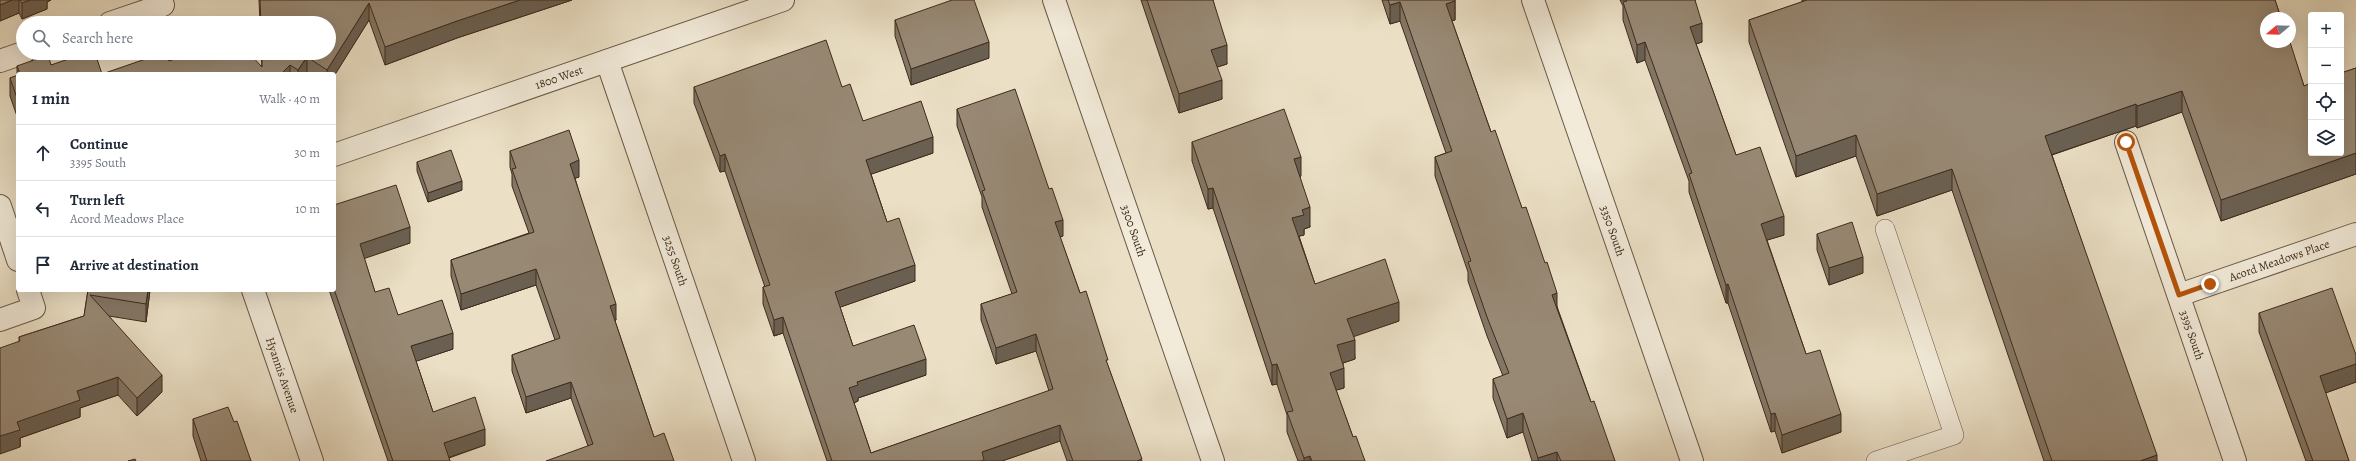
<!DOCTYPE html>
<html lang="en">
<head>
<meta charset="utf-8">
<style>
  body { margin:0; font-family:Alegreya,serif; background:#f2f2f3; color:#1f2937 }
  .controls { position:absolute; right:12px; top:12px; display:grid; overflow:hidden; border-radius:4px; box-shadow:0 4px 16px #0002 }
  .controls button { width:36px; height:36px; display:grid; place-items:center; padding:0; border:0; border-bottom:1px solid #e0e1e3; background:#fff; color:#1f2937; font:20px sans-serif }
  .compass { position:absolute; left:2260px; top:12px; width:36px; height:36px; border-radius:50%; background:#fff; box-shadow:0 4px 16px #0002; rotate:251deg }
  .stop { position:absolute; width:12px; height:12px; margin:-9px; border:3px solid #b45309; border-radius:50%; background:#fff }
  .stop.end { background:#b45309; border-color:#fff; box-shadow:0 1px 4px #0008 }
  .list { margin:0; padding:0; list-style:none }
  h2 { display:flex; justify-content:space-between; align-items:center; height:52px; margin:0; padding:0 16px; font-size:17px }
  h2 small { font-size:13px; font-weight:400; color:#747a83 }
  .list li { display:grid; grid-template-columns:26px 1fr auto; gap:12px; align-items:center; box-sizing:border-box; height:56px; padding:0 16px; border-top:1px solid #e0e1e3 }
  .list b { display:block; font-size:15px; white-space:nowrap }
  .list p { margin:0; font-size:13px; white-space:nowrap; color:#747a83 }
  .list em { font-size:13px; font-style:normal; color:#747a83 }
  .icon { flex:none; width:22px; height:22px; fill:none; stroke:currentColor; stroke-width:2; stroke-linecap:round; stroke-linejoin:round }
  .map { position:relative; flex:none; width:2356px; height:461px; overflow:hidden }
  .search { position:absolute; background:#fff; box-shadow:0 4px 16px #0002; left:16px; top:16px; width:320px; height:44px; display:flex; align-items:center; gap:10px; box-sizing:border-box; padding:0 14px; border-radius:22px; color:#747a83; font-size:15px }
  .panel { position:absolute; background:#fff; box-shadow:0 4px 16px #0002; left:16px; top:72px; width:320px; height:220px; border-radius:4px }
  .map>svg:first-child { display:block }
  .lines { fill:none; stroke-linecap:round; stroke-linejoin:round }
  .lane-casing { stroke:#6a5847; stroke-width:20 }
  .street-casing { stroke:#6a5847; stroke-width:24 }
  .lane { stroke:#f2ebda; stroke-width:19 }
  .street { stroke:#f2ebda; stroke-width:22 }
  .wall { fill:#837665; stroke:#3f2b1d }
  .shaded-wall { fill:#6a6052; stroke:#3f2b1d }
  .building { fill:#988975; stroke:#3f2b1d }
  .route { stroke:#b45309; stroke-width:5 }
  .labels { text-anchor:middle; dominant-baseline:central; stroke-width:3; stroke-linejoin:round; paint-order:stroke }
  .street-label { font-size:12px; fill:#3f2b1d; stroke:#f2ebda }
</style>
</head>
<body>
<div class="map">
<svg width="2356" height="461" viewBox="0 0 2356 461">
  <rect width="100%" height="100%" fill="#ebe0c6"/>
  <filter id="stains"><feTurbulence type="fractalNoise" baseFrequency=".005" numOctaves="4"/><feColorMatrix values="0 0 0 0 .2 0 0 0 0 .09 0 0 0 0 .02 0 0 0 .5 -.17"/></filter>
  <radialGradient id="worn" r=".72"><stop offset=".6" stop-color="#630" stop-opacity="0"/><stop offset="1" stop-color="#630" stop-opacity=".3"/></radialGradient>
  <g class="lines">
    <defs>
      <path id="lane" d="M1876,461L1954,435L1885,229"/>
      <g id="street">
        <path id="s1" d="M1054,0L1213,461"/>
        <path id="s2" d="M1533,0L1692,461"/>
        <path d="M110,23L163,5"/>
        <path d="M0,61L23,53"/>
        <path id="s3" d="M607,61L744,461"/>
        <path id="s4" d="M2126,142L2235,461"/>
        <path id="s5" d="M334,155L783,0"/>
        <path d="M0,206L18,260"/>
        <path id="s6" d="M253,290L312,461"/>
        <path id="s7" d="M2179,295L2356,234"/>
        <path d="M0,320L34,308L28,290"/>
      </g>
    </defs>
    <use href="#lane" class="lane-casing"/>
    <use href="#street" class="street-casing"/>
    <use href="#lane" class="lane"/>
    <use href="#street" class="street"/>
  </g>
  <g class="wall">
    <path d="M0,0H51L47,2V9L22,19L19,13L0,21Z"/>
    <path d="M259,0H572L457,38L385,65L369,20L334,76V74H102L169,61L262,66L261,53H329V23H260Z"/>
    <path d="M1141,0H1213L1227,64L1217,67L1222,99L1179,113Z"/>
    <path d="M1382,0H1455V20L1452,21L1491,132L1522,208L1591,402L1615,461H1532L1523,432L1507,438L1493,398V379L1503,376L1487,336L1468,281V272L1435,176V157L1446,153L1400,21L1390,24Z"/>
    <path d="M1620,0H1695L1702,42L1696,44L1736,155L1784,235L1767,240L1806,354L1841,432L1782,453L1775,431L1771,432L1728,303H1726L1689,192V181L1645,60L1637,63L1623,20V6Z"/>
    <path d="M1802,0H2275L2304,86L2356,68V174L2221,221L2182,112L2137,128L2136,126L2052,155L2157,461H2044L1952,190L1877,216L1856,156L1796,177L1749,42V20L1802,2Z"/>
    <path d="M895,20L989,58L911,85L895,36Z"/>
    <path d="M51,65L102,74H18V119L10,96V78L17,76V66Z"/>
    <path d="M694,87H842L863,121L933,153L871,174L887,222L915,281L840,307L853,346L926,375L858,398V401L854,403L871,453L1049,391L1036,351L996,364L981,320V304L1012,294L982,207V197L957,126V109L1063,236L1060,237L1080,293L1108,366L1142,461H1067L1060,441L1002,461H827L783,333L774,336L763,304V287H765L725,171L720,172L694,103Z"/>
    <path d="M1192,142L1301,176L1300,177L1310,227L1304,229V235L1299,236L1315,284L1399,321L1353,336L1355,359L1343,363L1344,388L1336,390L1353,437L1365,461H1298L1287,432V415L1277,384L1272,385L1213,208L1208,209L1192,161Z"/>
    <path d="M510,151L579,177L575,178L616,320L615,321L654,437L674,461L588,446L571,398L526,413L512,371V355L555,340L536,285L461,310L451,276V260L529,233L512,186V174L510,167Z"/>
    <path d="M417,162L462,190L428,202L417,171Z"/>
    <path d="M334,205L410,243L364,258L375,292L398,315L453,349L416,361L433,412L485,445L449,458L450,461H388L329,290H334Z"/>
    <path d="M1817,234L1863,273L1829,285L1817,250Z"/>
    <path d="M88,290H150L146,322L109,316L162,392L137,416L118,395L80,408V417L20,438V447L19,337L84,316Z"/>
    <path d="M2259,313L2356,382L2325,393L2349,461H2306L2259,332Z"/>
    <path d="M193,419L234,422L251,461H201L193,436Z"/>
  </g>
  <g class="shaded-wall">
    <path d="M12,0H19V13L0,21V5Z"/>
    <path d="M30,0H51L47,2V9L22,19V3Z"/>
    <path d="M520,0H572L457,38L385,65V47L457,21Z"/>
    <path d="M1455,1V20L1446,23V4Z"/>
    <path d="M1400,2V21L1390,24V5Z"/>
    <path d="M369,3V20L334,76V74H327V70Z"/>
    <path d="M1702,23V42L1690,46V27Z"/>
    <path d="M989,42V58L911,85V69Z"/>
    <path d="M1645,42V60L1637,63V45Z"/>
    <path d="M1227,45V64L1211,69V50Z"/>
    <path d="M307,57V74H298V70Z"/>
    <path d="M290,65V74H281Z"/>
    <path d="M1222,80V99L1179,113V94Z"/>
    <path d="M2182,91V112L2137,128V106Z"/>
    <path d="M2136,104V126L2045,157V136Z"/>
    <path d="M1856,135V156L1796,177V156Z"/>
    <path d="M933,137V153L866,176V160Z"/>
    <path d="M2356,153V174L2221,221V200Z"/>
    <path d="M725,154V171L720,172V156Z"/>
    <path d="M1301,157V176L1294,179V159Z"/>
    <path d="M579,160V177L570,180V164Z"/>
    <path d="M1952,169V190L1877,216V194Z"/>
    <path d="M462,181V190L428,202V193Z"/>
    <path d="M1213,188V208L1208,209V189Z"/>
    <path d="M1310,207V227L1304,229V235L1292,238V218L1302,210Z"/>
    <path d="M1784,216V235L1761,242V224Z"/>
    <path d="M1063,220V236L1055,239V222Z"/>
    <path d="M410,227V243L360,260V244Z"/>
    <path d="M1863,257V273L1829,285V268Z"/>
    <path d="M915,265V281L835,309V292Z"/>
    <path d="M536,269V285L461,310V294Z"/>
    <path d="M1728,284V303H1726V285Z"/>
    <path d="M148,290H150L146,322V304Z"/>
    <path d="M1557,293V312L1552,295Z"/>
    <path d="M1399,302V321L1347,339V319Z"/>
    <path d="M616,304V320L610,322V306Z"/>
    <path d="M783,317V333L774,336V320Z"/>
    <path d="M453,333V349L411,363V346Z"/>
    <path d="M1036,334V351L996,364V348Z"/>
    <path d="M1355,340V359L1337,365V345Z"/>
    <path d="M926,359V375L858,398V401L849,405V388L857,382Z"/>
    <path d="M1277,364V384L1272,385V365Z"/>
    <path d="M2356,364V382L2320,395V376Z"/>
    <path d="M1344,368V388L1330,392V373Z"/>
    <path d="M162,375V392L137,416V398Z"/>
    <path d="M118,377V395L80,408V417L20,438V447L0,454V436L17,422L77,391Z"/>
    <path d="M571,382V398L526,413V397Z"/>
    <path d="M1523,413V432L1507,438V419Z"/>
    <path d="M1775,413V431L1771,432V414Z"/>
    <path d="M1841,414V432L1782,453V435Z"/>
    <path d="M1060,425V441L1002,461H980L982,452Z"/>
    <path d="M485,429V445L444,459V443Z"/>
    <path d="M1557,452V461H1538V458Z"/>
    <path d="M2157,455V461H2140Z"/>
    <path d="M1310,456V461H1304V458Z"/>
  </g>
  <g class="building">
    <path d="M0,0H12L0,5Z"/>
    <path d="M20,0H30L22,3Z"/>
    <path d="M260,0H520L457,21L385,47L369,3L327,70L307,57L298,70L290,65L281,74H102L163,53H165L169,61L193,53H249L262,67V53H329V23H261Z"/>
    <path d="M952,0H974L989,42L911,69L895,20Z"/>
    <path d="M1147,0H1213L1227,45L1211,50L1222,80L1179,94Z"/>
    <path d="M1388,0H1455V1L1446,4L1491,132L1495,130L1522,208L1526,207L1545,263L1547,262L1557,293L1552,295L1591,402L1594,401L1615,461H1561L1557,452L1538,458L1523,413L1507,419L1493,379L1509,373L1487,317L1468,262L1471,261L1435,157L1452,151L1400,2L1390,5Z"/>
    <path d="M1626,0H1695L1702,23L1690,27L1736,155L1760,147L1784,216L1761,224L1806,354L1820,350L1841,414L1782,435L1775,413L1771,414L1728,284L1726,285L1689,174L1692,173L1645,42L1637,45L1623,2L1627,1Z"/>
    <path d="M1807,0H2275L2281,18H2266V42H2290L2304,86L2311,83V153H2341V73L2356,68V153L2221,200L2182,91L2137,106L2136,104L2045,136L2157,455L2140,461H2052L1952,169L1877,194L1856,135L1796,156L1749,20Z"/>
    <path d="M826,40L842,87L850,84L863,121L921,101L933,137L866,160L887,222L899,218L915,265L835,292L853,346L914,325L926,359L857,382L858,385L849,388L871,453L1053,389L1036,334L996,348L981,304L1017,292L982,191L985,190L957,109L1015,89L1049,189L1052,188L1063,220L1055,222L1080,293L1086,291L1108,360H1106L1142,459L1137,461H1073L1060,425L982,452L984,460L980,461H832L783,317L774,320L763,287L770,285L725,154L720,156L694,87Z"/>
    <path d="M86,53H95L102,74H20L17,66L48,55L51,65Z"/>
    <path d="M18,75V101L10,78Z"/>
    <path d="M1284,109L1301,157L1294,159L1310,207L1302,210L1304,215L1292,218L1315,284L1385,259L1399,302L1347,319L1355,340L1337,345L1344,368L1330,373L1353,437L1356,436L1365,461H1312L1310,456L1304,458L1287,412L1293,411L1277,364L1272,365L1213,188L1208,189L1192,142Z"/>
    <path d="M569,130L579,160L570,164L616,304L610,306L654,437L664,433L674,461H546L593,444L571,382L526,397L512,355L560,338L536,269L461,294L451,260L534,232L512,169L516,168L510,151Z"/>
    <path d="M451,150L462,181L428,193L417,162Z"/>
    <path d="M396,185L410,227L360,244L375,292L389,288L398,315L442,300L453,333L411,346L433,412L475,397L485,429L444,443L450,461H393L334,289V205Z"/>
    <path d="M1852,222L1863,257L1829,268L1817,234Z"/>
    <path d="M2332,288L2356,355V364L2320,376L2349,461H2313L2259,313Z"/>
    <path d="M88,290H148L146,304L90,295L162,375L137,398L118,377L77,391L80,400L17,422L20,430L0,436V348L20,341L19,337L84,316Z"/>
    <path d="M228,407L234,422L237,421L251,461H207L193,419Z"/>
    <path d="M135,459L136,461H128Z"/>
  </g>
  <g class="lines">
    <path class="route" d="M2126,142L2179,295L2210,284"/>
  </g>
  <g class="labels">
    <g class="street-label">
      <text stroke="none"><textPath href="#s5" startOffset="238">1800 West</textPath></text>
      <text stroke="none"><textPath href="#s1" startOffset="244">3300 South</textPath></text>
      <text stroke="none"><textPath href="#s2" startOffset="244">3350 South</textPath></text>
      <text stroke="none"><textPath href="#s3" startOffset="211">3255 South</textPath></text>
      <text stroke="none"><textPath href="#s7" startOffset="106">Acord Meadows Place</textPath></text>
      <text stroke="none"><textPath href="#s4" startOffset="204">3395 South</textPath></text>
      <text stroke="none"><textPath href="#s6" startOffset="90">Hyannis Avenue</textPath></text>
    </g>
  </g>
  <rect width="100%" height="100%" filter="url(#stains)"/>
  <rect width="100%" height="100%" fill="url(#worn)"/>
</svg>
<div class="controls">
<button>+</button>
<button>−</button>
<button><svg class="icon" aria-label="locate" viewBox="0 0 24 24"><circle cx="12" cy="12" r="6"/><path d="M12 2v4M12 18v4M2 12h4M18 12h4"/></svg></button>
<button><svg class="icon" aria-label="layers" viewBox="0 0 24 24"><path d="M12 4l9 5-9 5-9-5zM3 14l9 5 9-5"/></svg></button>
</div>
<svg class="compass" viewBox="-18 -18 36 36"><path d="M0-13l5 13h-10z" fill="#e53935"/><path d="M0 13l5-13h-10z" fill="#747a83"/></svg>
<div class="stop" style="left:2126px;top:142px"></div>
<div class="stop end" style="left:2210px;top:284px"></div>
<div class="search"><svg class="icon" aria-label="search" viewBox="0 0 24 24"><circle cx="10" cy="10" r="6"/><path d="M15 15l6 6"/></svg>Search here</div>
<section class="panel">
<h2>1 min<small>Walk · 40 m</small></h2>
<ul class="list">
<li><svg class="icon" aria-label="ahead" viewBox="0 0 24 24"><path d="M12 20V5M6 11l6-6 6 6"/></svg><div><b>Continue</b><p>3395 South</p></div><em>30 m</em></li>
<li><svg class="icon" aria-label="left" viewBox="0 0 24 24"><path d="M17 20v-9H6M10 6l-5 5 5 5"/></svg><div><b>Turn left</b><p>Acord Meadows Place</p></div><em>10 m</em></li>
<li><svg class="icon" aria-label="arrive" viewBox="0 0 24 24"><path d="M6 21V4h12l-3 4 3 4H6"/></svg><div><b>Arrive at destination</b></div></li>
</ul>
</section>
</div>
</body>
</html>
